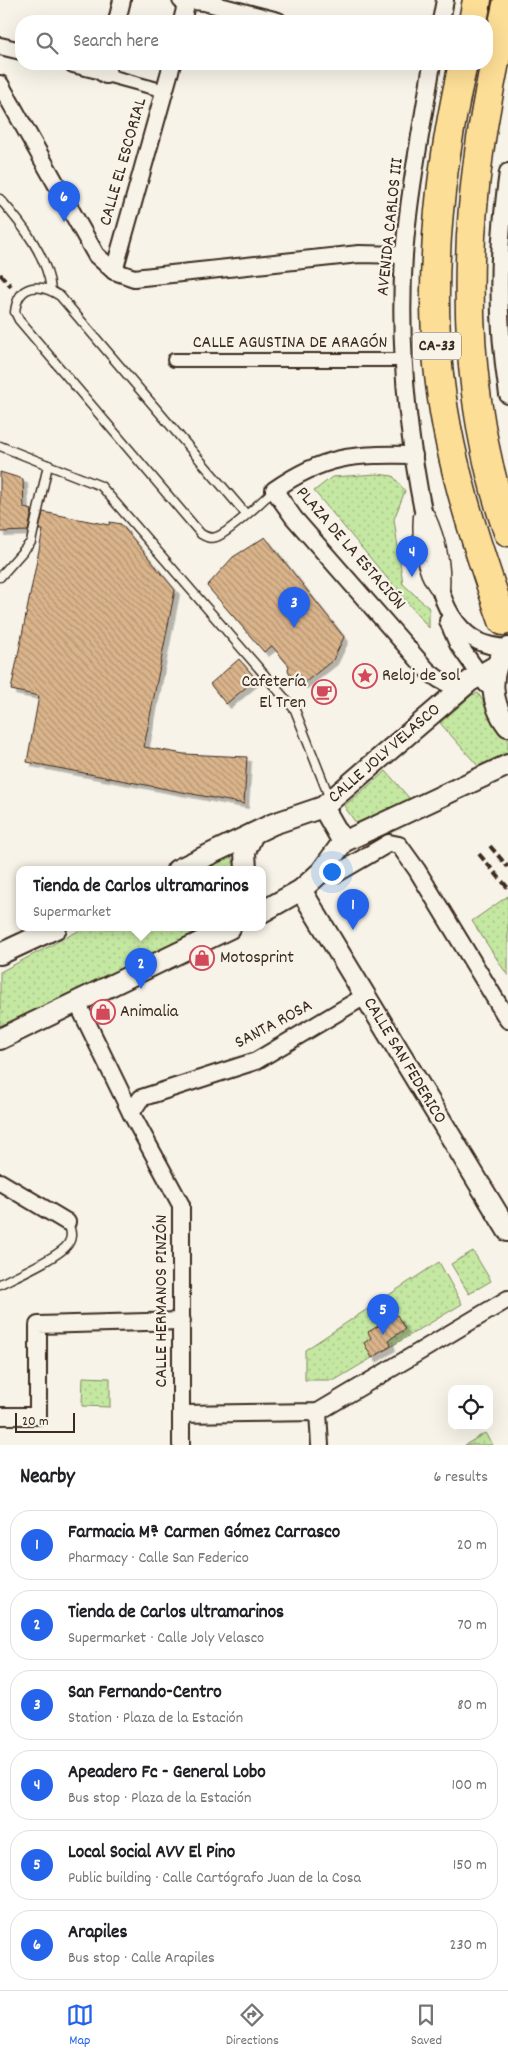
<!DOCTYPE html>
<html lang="en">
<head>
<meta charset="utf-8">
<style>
  body { margin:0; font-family:Dekko,sans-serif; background:#f6f6f6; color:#202124 }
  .controls { position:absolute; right:15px; bottom:15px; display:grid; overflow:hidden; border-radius:10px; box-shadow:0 5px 20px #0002 }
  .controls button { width:45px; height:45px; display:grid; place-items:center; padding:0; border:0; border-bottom:1px solid #e0e0e0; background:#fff; color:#202124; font:25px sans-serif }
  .scale { position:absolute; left:15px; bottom:12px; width:60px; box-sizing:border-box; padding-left:5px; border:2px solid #3b2a1e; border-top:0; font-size:14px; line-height:18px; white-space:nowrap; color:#3b2a1e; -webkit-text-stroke:4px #f7f3e8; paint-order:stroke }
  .you { position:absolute; left:331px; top:871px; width:18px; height:18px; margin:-12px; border:4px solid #fff; border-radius:50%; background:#1a73e8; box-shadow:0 0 0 8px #1a73e833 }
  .badge { display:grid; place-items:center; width:32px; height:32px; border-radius:50%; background:#2563eb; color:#fff; font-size:16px; font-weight:700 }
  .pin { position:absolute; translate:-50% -41px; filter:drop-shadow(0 1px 2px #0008) }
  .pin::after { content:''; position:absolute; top:26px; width:18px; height:15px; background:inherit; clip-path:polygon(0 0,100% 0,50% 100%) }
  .popup { position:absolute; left:16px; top:866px; width:250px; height:65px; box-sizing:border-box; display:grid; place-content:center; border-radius:10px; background:#fff; filter:drop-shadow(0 1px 4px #0005); font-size:16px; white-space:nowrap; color:#757577 }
  .popup b { font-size:19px; color:#202124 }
  .popup::after { content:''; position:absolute; left:50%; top:100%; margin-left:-10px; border:10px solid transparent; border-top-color:#fff }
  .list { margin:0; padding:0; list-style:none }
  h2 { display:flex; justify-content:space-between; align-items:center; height:65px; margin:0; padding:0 20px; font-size:21px }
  h2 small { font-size:16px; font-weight:400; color:#757577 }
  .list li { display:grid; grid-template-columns:32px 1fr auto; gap:15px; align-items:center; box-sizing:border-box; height:70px; margin:0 10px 10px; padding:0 10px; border:1px solid #e0e0e0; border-radius:20px }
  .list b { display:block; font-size:19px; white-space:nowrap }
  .list p { margin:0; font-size:16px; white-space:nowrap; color:#757577 }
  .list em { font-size:16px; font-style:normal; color:#757577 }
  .icon { flex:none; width:28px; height:28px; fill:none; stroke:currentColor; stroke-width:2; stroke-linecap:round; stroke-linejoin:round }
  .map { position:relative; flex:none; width:508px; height:1445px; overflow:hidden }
  .search { position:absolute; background:#fff; box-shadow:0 5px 20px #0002; left:15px; right:15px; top:15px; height:55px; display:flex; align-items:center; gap:12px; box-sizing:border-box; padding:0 18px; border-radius:20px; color:#757577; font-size:19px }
  .sheet { height:545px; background:#fff }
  nav { display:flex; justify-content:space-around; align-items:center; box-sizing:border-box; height:70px; border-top:1px solid #e0e0e0; background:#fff; font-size:14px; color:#757577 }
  nav a { display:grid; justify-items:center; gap:2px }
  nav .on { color:#2563eb }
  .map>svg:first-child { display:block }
  .grass { fill:url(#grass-dots); stroke:#808860 }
  .building { fill:url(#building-back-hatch); stroke:#3b2a1e; filter:url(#shadow) }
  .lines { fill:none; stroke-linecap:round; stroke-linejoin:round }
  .service-casing { stroke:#3b2a1e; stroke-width:11 }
  .pedestrian-casing { stroke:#3b2a1e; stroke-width:16 }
  .minor-casing { stroke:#3b2a1e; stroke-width:20 }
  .tertiary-casing { stroke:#3b2a1e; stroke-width:24 }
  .motorway-casing { stroke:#3b2a1e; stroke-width:31 }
  .service { stroke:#f7f3e8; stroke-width:8 }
  .pedestrian { stroke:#f7f3e8; stroke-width:12 }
  .minor { stroke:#f7f3e8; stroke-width:16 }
  .tertiary { stroke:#f7f3e8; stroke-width:20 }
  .motorway { stroke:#fdde96; stroke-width:28 }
  .rail { stroke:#3b2a1e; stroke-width:4; stroke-dasharray:8 4; stroke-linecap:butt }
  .labels { text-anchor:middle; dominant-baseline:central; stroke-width:4.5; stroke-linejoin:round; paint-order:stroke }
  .shield { fill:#f7f3e8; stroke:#73665b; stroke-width:1 }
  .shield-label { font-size:16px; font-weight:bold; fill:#3b2a1e }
  .street-label { font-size:18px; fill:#3b2a1e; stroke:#f7f3e8 }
  .poi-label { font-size:18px; fill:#3b2a1e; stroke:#f7f3e8; text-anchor:start }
</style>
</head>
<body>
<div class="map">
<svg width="508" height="1445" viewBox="0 0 508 1445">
  <defs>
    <pattern id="grass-dots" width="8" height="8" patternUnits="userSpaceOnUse" patternTransform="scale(1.25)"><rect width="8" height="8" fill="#c4e7a1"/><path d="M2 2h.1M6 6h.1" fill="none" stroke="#a9c68a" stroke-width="1.8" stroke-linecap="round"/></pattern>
    <pattern id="building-back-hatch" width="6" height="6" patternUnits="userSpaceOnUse" patternTransform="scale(1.25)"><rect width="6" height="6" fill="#dab48b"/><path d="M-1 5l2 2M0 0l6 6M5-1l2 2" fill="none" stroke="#b29371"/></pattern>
    <filter id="shadow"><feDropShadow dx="4.5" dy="4.5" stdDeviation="0" flood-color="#0004"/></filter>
  </defs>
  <rect width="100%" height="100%" fill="#f7f3e8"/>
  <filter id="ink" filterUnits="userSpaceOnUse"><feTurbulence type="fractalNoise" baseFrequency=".02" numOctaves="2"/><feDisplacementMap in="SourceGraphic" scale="10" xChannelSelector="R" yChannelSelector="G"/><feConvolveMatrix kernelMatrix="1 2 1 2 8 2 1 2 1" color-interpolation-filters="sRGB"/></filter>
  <g filter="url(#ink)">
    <g class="grass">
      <path d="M377,474L393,476L405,491L394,519L403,584L429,608V628L314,491L332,477Z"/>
      <path d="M478,693L497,724L508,735V752L478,766L440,723L472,695Z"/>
      <path d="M386,771L410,799L356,823L344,806Z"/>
      <path d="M227,856L232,858L238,870H194Z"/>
      <path d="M508,896V976L472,921Z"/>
      <path d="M84,928H210L0,1033V972Z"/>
      <path d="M473,1251L491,1281L469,1294L451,1264Z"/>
      <path d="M439,1262L462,1304L335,1380H305V1350Z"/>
      <path d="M83,1377L110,1378V1407L82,1406Z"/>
      <path d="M485,1433L493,1445H465Z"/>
    </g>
    <g class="building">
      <path d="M0,472L23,479L24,508L32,510L28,531L0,532Z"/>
      <path d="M43,512L109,525L110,522L121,524L175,590L144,747L184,754L247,757L244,804L27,762L39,696L11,690L43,530H39Z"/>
      <path d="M265,537L344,637L333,660L303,684L293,681L288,670L289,666L272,646L264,652L207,586L233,557Z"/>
      <path d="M239,659L256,679L226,704L210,684Z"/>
      <path d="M397,1315L405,1329L389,1340L391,1346L372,1358L364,1343L371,1338L368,1332Z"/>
    </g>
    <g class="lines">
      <defs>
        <g id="service">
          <path d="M0,199C22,224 48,257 51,290"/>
          <path d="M0,446L101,486L295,710L330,799"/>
          <path d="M246,514L60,296C39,282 18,284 15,312L19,320L201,534C206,537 210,539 216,537C228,534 263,500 274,490"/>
          <path d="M430,514C441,538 447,563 445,590"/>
          <path d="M418,516C416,538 420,572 434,589"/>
          <path d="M0,577L31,542L48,465"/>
          <path d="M0,1284C14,1277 61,1256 68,1244C73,1237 71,1229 67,1222"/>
        </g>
        <g id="pedestrian">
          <path d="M106,75L165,91"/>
          <path d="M174,360H405"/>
        </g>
        <g id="minor">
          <path d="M181,0L204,2L278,21"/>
          <path d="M117,21L122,0"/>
          <path d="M182,21L187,1"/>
          <path d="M441,21L445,0"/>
          <path d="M0,46L21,51"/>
          <path d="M73,64L98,70L106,75L109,64"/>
          <path d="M432,64C422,127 409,191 404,255C398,351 409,453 431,548C436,572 440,602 456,622C470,641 485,646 507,648"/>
          <path d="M0,84L96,255L114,271L134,278L359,254L404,255"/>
          <path d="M508,172C497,250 496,317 508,395"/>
          <path d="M114,271L172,64"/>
          <path d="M414,455C354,454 324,455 274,490L294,518L427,670C444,685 447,685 470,681"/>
          <path d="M448,621L458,644L487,685"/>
          <path d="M321,872L336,874L389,843L399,845L417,870L508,1020"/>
          <path d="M77,1002L131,1113L181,1205V1445"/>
          <path d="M131,1113L141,1098L256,1061L365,996"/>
          <path d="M0,1182L67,1222"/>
          <path d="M318,1412L320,1445"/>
          <path d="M182,1414L318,1412L508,1299"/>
          <path d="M0,1416H38V1325L182,1321"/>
        </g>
        <g id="tertiary">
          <path d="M508,648C487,671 490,703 508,726"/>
          <path d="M323,807L343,842"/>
          <path d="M177,870L273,824L323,807L470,681L496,666"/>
          <path d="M246,870L245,852L253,834"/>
          <path d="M301,890L508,1231"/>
          <path d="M262,912L301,890L321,872L343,842L508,765"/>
          <path d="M0,954L56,928"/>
          <path d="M0,1039L230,928"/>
        </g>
        <g id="motorway">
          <path d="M508,0C497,51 486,101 479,153C462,278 466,411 508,532"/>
          <path d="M473,21L477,0"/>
          <path d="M463,64C441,161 429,265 438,365C446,453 474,538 503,621"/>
        </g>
      </defs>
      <use href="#service" class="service-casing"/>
      <use href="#pedestrian" class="pedestrian-casing"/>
      <use href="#minor" class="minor-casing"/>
      <use href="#tertiary" class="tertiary-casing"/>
      <use href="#motorway" class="motorway-casing"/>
      <use href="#service" class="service"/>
      <use href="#pedestrian" class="pedestrian"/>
      <use href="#minor" class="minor"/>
      <use href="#tertiary" class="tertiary"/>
      <use href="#motorway" class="motorway"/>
      <g class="rail">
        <path d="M0,274L11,286"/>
        <path d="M490,846L508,867"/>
        <path d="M479,854L508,888"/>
      </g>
    </g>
  </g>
  <defs>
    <symbol id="sight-ring" viewBox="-11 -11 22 22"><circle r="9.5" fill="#f7f3e8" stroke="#d1495b" stroke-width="1.5"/><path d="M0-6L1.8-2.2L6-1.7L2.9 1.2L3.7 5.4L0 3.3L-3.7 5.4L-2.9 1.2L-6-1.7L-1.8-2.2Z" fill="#d1495b"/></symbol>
    <symbol id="cafe-ring" viewBox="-11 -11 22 22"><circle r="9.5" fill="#f7f3e8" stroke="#d1495b" stroke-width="1.5"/><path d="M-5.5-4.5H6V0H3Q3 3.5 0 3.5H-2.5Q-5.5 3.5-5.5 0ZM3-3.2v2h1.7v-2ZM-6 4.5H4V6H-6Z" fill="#d1495b"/></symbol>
    <symbol id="shop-ring" viewBox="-11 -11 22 22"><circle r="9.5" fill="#f7f3e8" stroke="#d1495b" stroke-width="1.5"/><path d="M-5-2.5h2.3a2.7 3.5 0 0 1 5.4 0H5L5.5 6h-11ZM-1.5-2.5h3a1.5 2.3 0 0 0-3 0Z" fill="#d1495b"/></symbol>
  </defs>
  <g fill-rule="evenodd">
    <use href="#sight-ring" x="351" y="662" width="28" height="28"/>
    <use href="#cafe-ring" x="310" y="678" width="28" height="28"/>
    <use href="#shop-ring" x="188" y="944" width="28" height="28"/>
    <use href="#shop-ring" x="89" y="998" width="28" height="28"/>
  </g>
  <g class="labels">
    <rect class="shield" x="413" y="332.5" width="48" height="27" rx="4"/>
    <g class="shield-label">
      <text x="437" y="346">CA-33</text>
    </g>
    <g class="street-label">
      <text transform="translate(124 162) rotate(-74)">CALLE EL ESCORIAL</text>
      <text transform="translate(391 227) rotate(-84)">AVENIDA CARLOS III</text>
      <text x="290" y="343">CALLE AGUSTINA DE ARAGÓN</text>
      <text transform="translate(350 549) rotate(49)">PLAZA DE LA ESTACIÓN</text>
      <text transform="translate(385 754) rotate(-41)">CALLE JOLY VELASCO</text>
      <text transform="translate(274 1025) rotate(-28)">SANTA ROSA</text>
      <text transform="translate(404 1061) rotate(59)">CALLE SAN FEDERICO</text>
      <text transform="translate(162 1301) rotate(-90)">CALLE HERMANOS PINZÓN</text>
    </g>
    <g class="poi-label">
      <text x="382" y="676">Reloj de sol</text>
      <text x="306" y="682" text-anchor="end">Cafetería<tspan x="306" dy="21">El Tren</tspan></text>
      <text x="220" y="958">Motosprint</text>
      <text x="120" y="1012">Animalia</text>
    </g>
  </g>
</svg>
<div class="controls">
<button><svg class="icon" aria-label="locate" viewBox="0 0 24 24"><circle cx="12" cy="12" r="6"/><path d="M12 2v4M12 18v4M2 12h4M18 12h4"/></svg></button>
</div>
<div class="scale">20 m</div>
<div class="you"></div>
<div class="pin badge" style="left:353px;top:930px">1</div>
<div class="pin badge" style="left:141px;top:989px">2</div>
<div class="popup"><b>Tienda de Carlos ultramarinos</b>Supermarket</div>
<div class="pin badge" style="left:294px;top:628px">3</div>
<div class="pin badge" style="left:412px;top:577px">4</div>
<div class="pin badge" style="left:383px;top:1335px">5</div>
<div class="pin badge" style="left:64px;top:222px">6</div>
<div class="search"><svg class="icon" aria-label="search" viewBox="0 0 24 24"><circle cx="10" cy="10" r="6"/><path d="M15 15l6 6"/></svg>Search here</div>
</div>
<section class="sheet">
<h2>Nearby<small>6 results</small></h2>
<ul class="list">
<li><span class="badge">1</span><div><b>Farmacia Mª Carmen Gómez Carrasco</b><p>Pharmacy · Calle San Federico</p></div><em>20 m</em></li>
<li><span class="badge">2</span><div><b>Tienda de Carlos ultramarinos</b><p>Supermarket · Calle Joly Velasco</p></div><em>70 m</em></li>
<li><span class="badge">3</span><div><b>San Fernando-Centro</b><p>Station · Plaza de la Estación</p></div><em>80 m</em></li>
<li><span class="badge">4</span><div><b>Apeadero Fc - General Lobo</b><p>Bus stop · Plaza de la Estación</p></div><em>100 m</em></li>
<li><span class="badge">5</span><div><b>Local Social AVV El Pino</b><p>Public building · Calle Cartógrafo Juan de la Cosa</p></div><em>150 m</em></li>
<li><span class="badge">6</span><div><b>Arapiles</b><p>Bus stop · Calle Arapiles</p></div><em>230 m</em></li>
</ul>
</section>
<nav>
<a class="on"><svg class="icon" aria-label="map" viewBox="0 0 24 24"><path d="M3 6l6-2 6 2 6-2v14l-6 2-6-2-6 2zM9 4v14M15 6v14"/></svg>Map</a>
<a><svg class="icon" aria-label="directions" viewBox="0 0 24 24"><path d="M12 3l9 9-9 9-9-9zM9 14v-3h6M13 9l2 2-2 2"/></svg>Directions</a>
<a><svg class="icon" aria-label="saved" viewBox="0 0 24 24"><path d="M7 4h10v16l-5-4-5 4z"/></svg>Saved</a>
</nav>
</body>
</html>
